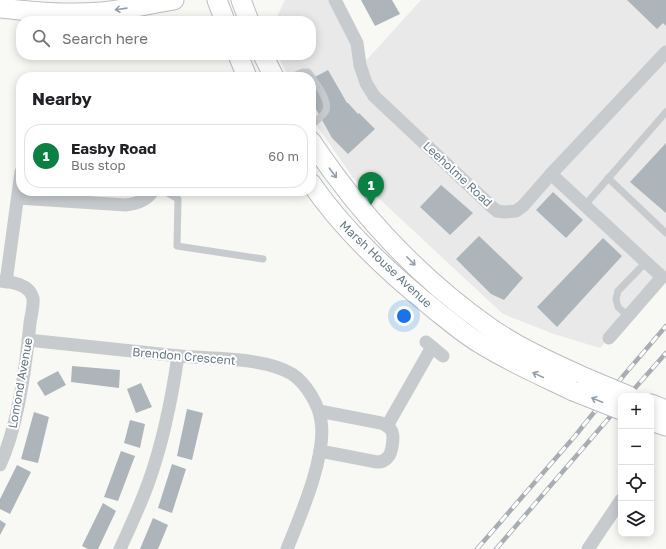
<!DOCTYPE html>
<html lang="en">
<head>
<meta charset="utf-8">
<style>
  body { margin:0; font-family:"Golos Text",sans-serif; background:#f6f6f6; color:#202124 }
  .controls { position:absolute; right:12px; bottom:12px; display:grid; overflow:hidden; border-radius:8px; box-shadow:0 2px 10px #0003 }
  .controls button { width:36px; height:36px; display:grid; place-items:center; padding:0; border:0; border-bottom:1px solid #e0e0e0; background:#fff; color:#202124; font:20px sans-serif }
  .you { position:absolute; left:404px; top:316px; width:14px; height:14px; margin:-10px; border:3px solid #fff; border-radius:50%; background:#1a73e8; box-shadow:0 0 0 6px #1a73e833 }
  .badge { display:grid; place-items:center; width:26px; height:26px; border-radius:50%; background:#0b8043; color:#fff; font-size:13px; font-weight:700 }
  .pin { position:absolute; translate:-50% -33px; filter:drop-shadow(0 1px 2px #0008) }
  .pin::after { content:''; position:absolute; top:21px; width:14px; height:12px; background:inherit; clip-path:polygon(0 0,100% 0,50% 100%) }
  .list { margin:0; padding:0; list-style:none }
  h2 { display:flex; justify-content:space-between; align-items:center; height:52px; margin:0; padding:0 16px; font-size:17px }
  h2 small { font-size:13px; font-weight:400; color:#757577 }
  .list li { display:grid; grid-template-columns:26px 1fr auto; gap:12px; align-items:center; box-sizing:border-box; height:64px; margin:0 8px 8px; padding:0 8px; border:1px solid #e0e0e0; border-radius:16px }
  .list b { display:block; font-size:15px; white-space:nowrap }
  .list p { margin:0; font-size:13px; white-space:nowrap; color:#757577 }
  .list em { font-size:13px; font-style:normal; color:#757577 }
  .icon { flex:none; width:22px; height:22px; fill:none; stroke:currentColor; stroke-width:2; stroke-linecap:round; stroke-linejoin:round }
  .map { position:relative; flex:none; width:666px; height:549px; overflow:hidden }
  .search { position:absolute; background:#fff; box-shadow:0 2px 10px #0003; left:16px; top:16px; width:300px; height:44px; display:flex; align-items:center; gap:10px; box-sizing:border-box; padding:0 14px; border-radius:16px; color:#757577; font-size:15px }
  .panel { position:absolute; background:#fff; box-shadow:0 2px 10px #0003; left:16px; top:72px; width:300px; height:124px; border-radius:16px }
  .map>svg:first-child { display:block }
  .built { fill:#e8e9e8 }
  .green { fill:#d9e0d5 }
  .building { fill:#adb5bb }
  .lines { fill:none; stroke-linecap:round; stroke-linejoin:round }
  .secondary-casing { stroke:#b9bec3; stroke-width:21 }
  .lane { stroke:#c7cbce; stroke-width:7 }
  .street { stroke:#c7cbce; stroke-width:13 }
  .secondary { stroke:#fff; stroke-width:19 }
  .rail-casing { stroke:#a7adb3; stroke-width:4.5 }
  .rail { stroke:#fff; stroke-width:3; stroke-dasharray:9; stroke-linecap:butt }
  .secondary-bridge-casing { stroke:#b9bec3; stroke-width:21; stroke-linecap:butt }
  .secondary-bridge { stroke:#fff; stroke-width:19 }
  .oneway { stroke:#93a0ab }
  .labels { text-anchor:middle; dominant-baseline:central; stroke-width:4; stroke-linejoin:round; paint-order:stroke }
  .street-label { font-size:12px; fill:#657787; stroke:#fff }
</style>
</head>
<body>
<div class="map">
<svg width="666" height="549" viewBox="0 0 666 549">
  <rect width="100%" height="100%" fill="#f8f8f4"/>
  <path class="built" d="M285,0H329L362,65L421,0H666V276L600,348L554,334L503,314L373,193L354,179L311,117V77H289L277,55H311V21H275Z"/>
  <path class="green" d="M29,191H133L121,196Z"/>
  <g class="building">
    <path d="M361,0H392L400,14L375,26Z"/>
    <path d="M627,0H666V26L663,23L657,29Z"/>
    <path d="M328,70L347,103H348L358,114L359,113L375,129L348,154L332,138L311,100V79Z"/>
    <path d="M666,143V213L630,182Z"/>
    <path d="M441,185L473,213L450,235L420,207Z"/>
    <path d="M553,192L583,220L566,238L536,210Z"/>
    <path d="M479,236L523,278L504,300L491,294L456,259Z"/>
    <path d="M603,238L622,256L557,327L537,307Z"/>
    <path d="M72,366L120,370L119,388L71,382Z"/>
    <path d="M58,371L66,385L45,396L37,383L39,381Z"/>
    <path d="M141,383L152,407L136,413L127,389Z"/>
    <path d="M187,409L203,413L192,460L177,456Z"/>
    <path d="M34,412L49,417L38,463L21,459Z"/>
    <path d="M130,420L145,424L140,448L124,443Z"/>
    <path d="M121,451L135,456L118,501L104,497Z"/>
    <path d="M172,464L186,469L172,513L158,508Z"/>
    <path d="M17,465L31,472L10,514L0,509V499Z"/>
    <path d="M103,503L116,511L98,549H88L82,546Z"/>
    <path d="M153,518L168,525L158,549H140Z"/>
    <path d="M0,520L6,524L0,535Z"/>
  </g>
  <g class="lines">
    <defs>
      <g id="secondary">
        <path d="M217,0L225,21"/>
        <path d="M241,0L249,21"/>
        <path d="M0,8C33,12 67,15 101,12C125,10 150,4 174,0"/>
        <path d="M238,55L247,77"/>
        <path d="M263,55L274,77"/>
        <path d="M311,141C359,213 418,277 489,327C519,348 553,363 586,378"/>
        <path d="M311,183C344,231 389,273 434,309C449,321 464,334 481,344C510,362 542,376 573,391"/>
        <path d="M651,404L666,410"/>
        <path d="M651,421L666,426"/>
      </g>
    </defs>
    <use href="#secondary" class="secondary-casing"/>
    <g class="lane">
      <path d="M292,77L303,72H308C314,80 332,102 325,112C322,117 316,121 311,125"/>
      <path d="M608,178L666,233"/>
      <path d="M164,191L178,199L177,246L263,259"/>
      <path d="M585,205L666,112"/>
      <path d="M628,316L618,307L616,299L618,291L646,262"/>
    </g>
    <g class="street">
      <path d="M335,0L357,43L360,65L366,83L374,96L491,206L497,211L505,212L516,211L523,206L551,174L666,52"/>
      <path d="M551,174L662,277L609,338"/>
      <path d="M18,198L126,205C136,204 147,200 153,191"/>
      <path d="M0,281C12,282 29,284 33,298C34,305 31,316 30,323C26,366 18,426 0,465"/>
      <path d="M6,282L21,172"/>
      <path d="M28,340C79,345 129,351 179,356C212,359 263,357 292,374C306,383 319,405 321,421C327,455 300,517 287,549"/>
      <path d="M426,342L443,356"/>
      <path d="M319,411L381,423C385,425 389,426 391,430C395,435 392,453 388,457C385,461 382,462 377,462L320,451"/>
      <path d="M387,426L432,347"/>
      <path d="M120,549C130,527 141,504 149,481C163,442 172,397 178,356"/>
      <path d="M588,549L621,500"/>
    </g>
    <use href="#secondary" class="secondary"/>
    <defs>
      <g id="rail">
        <path d="M628,396L666,353"/>
        <path d="M477,549L575,436L624,375L666,326"/>
        <path d="M496,549L621,404"/>
      </g>
    </defs>
    <use href="#rail" class="rail-casing"/>
    <use href="#rail" class="rail"/>
    <defs>
      <g id="secondary-bridge">
        <path d="M586,378L629,396"/>
        <path d="M573,391L621,410"/>
      </g>
    </defs>
    <use href="#secondary-bridge" class="secondary-bridge-casing"/>
    <use href="#secondary-bridge" class="secondary-bridge"/>
  </g>
  <defs><path id="oneway-shaft" d="M-6 0H5M1.5-3L5.5 0L1.5 3" fill="none" stroke-width="1.6" stroke-linecap="round" stroke-linejoin="round"/></defs>
  <g class="oneway">
    <use href="#oneway-shaft" transform="translate(121 9) rotate(172)"/>
    <use href="#oneway-shaft" transform="translate(333 173) rotate(53)"/>
    <use href="#oneway-shaft" transform="translate(411 261) rotate(45)"/>
    <use href="#oneway-shaft" transform="translate(538 375) rotate(-155)"/>
    <use href="#oneway-shaft" transform="translate(597 400) rotate(-158)"/>
  </g>
  <g class="labels">
    <g class="street-label">
      <text transform="translate(458 174) rotate(43)">Leeholme Road</text>
      <text transform="translate(386 264) rotate(43)">Marsh House Avenue</text>
      <text transform="translate(184 356) rotate(5)">Brendon Crescent</text>
      <text transform="translate(20 383) rotate(-80)">Lomond Avenue</text>
    </g>
  </g>
</svg>
<div class="controls">
<button>+</button>
<button>−</button>
<button><svg class="icon" aria-label="locate" viewBox="0 0 24 24"><circle cx="12" cy="12" r="6"/><path d="M12 2v4M12 18v4M2 12h4M18 12h4"/></svg></button>
<button><svg class="icon" aria-label="layers" viewBox="0 0 24 24"><path d="M12 4l9 5-9 5-9-5zM3 14l9 5 9-5"/></svg></button>
</div>
<div class="you"></div>
<div class="pin badge" style="left:371px;top:205px">1</div>
<div class="search"><svg class="icon" aria-label="search" viewBox="0 0 24 24"><circle cx="10" cy="10" r="6"/><path d="M15 15l6 6"/></svg>Search here</div>
<section class="panel">
<h2>Nearby<small></small></h2>
<ul class="list">
<li><span class="badge">1</span><div><b>Easby Road</b><p>Bus stop</p></div><em>60 m</em></li>
</ul>
</section>
</div>
</body>
</html>
